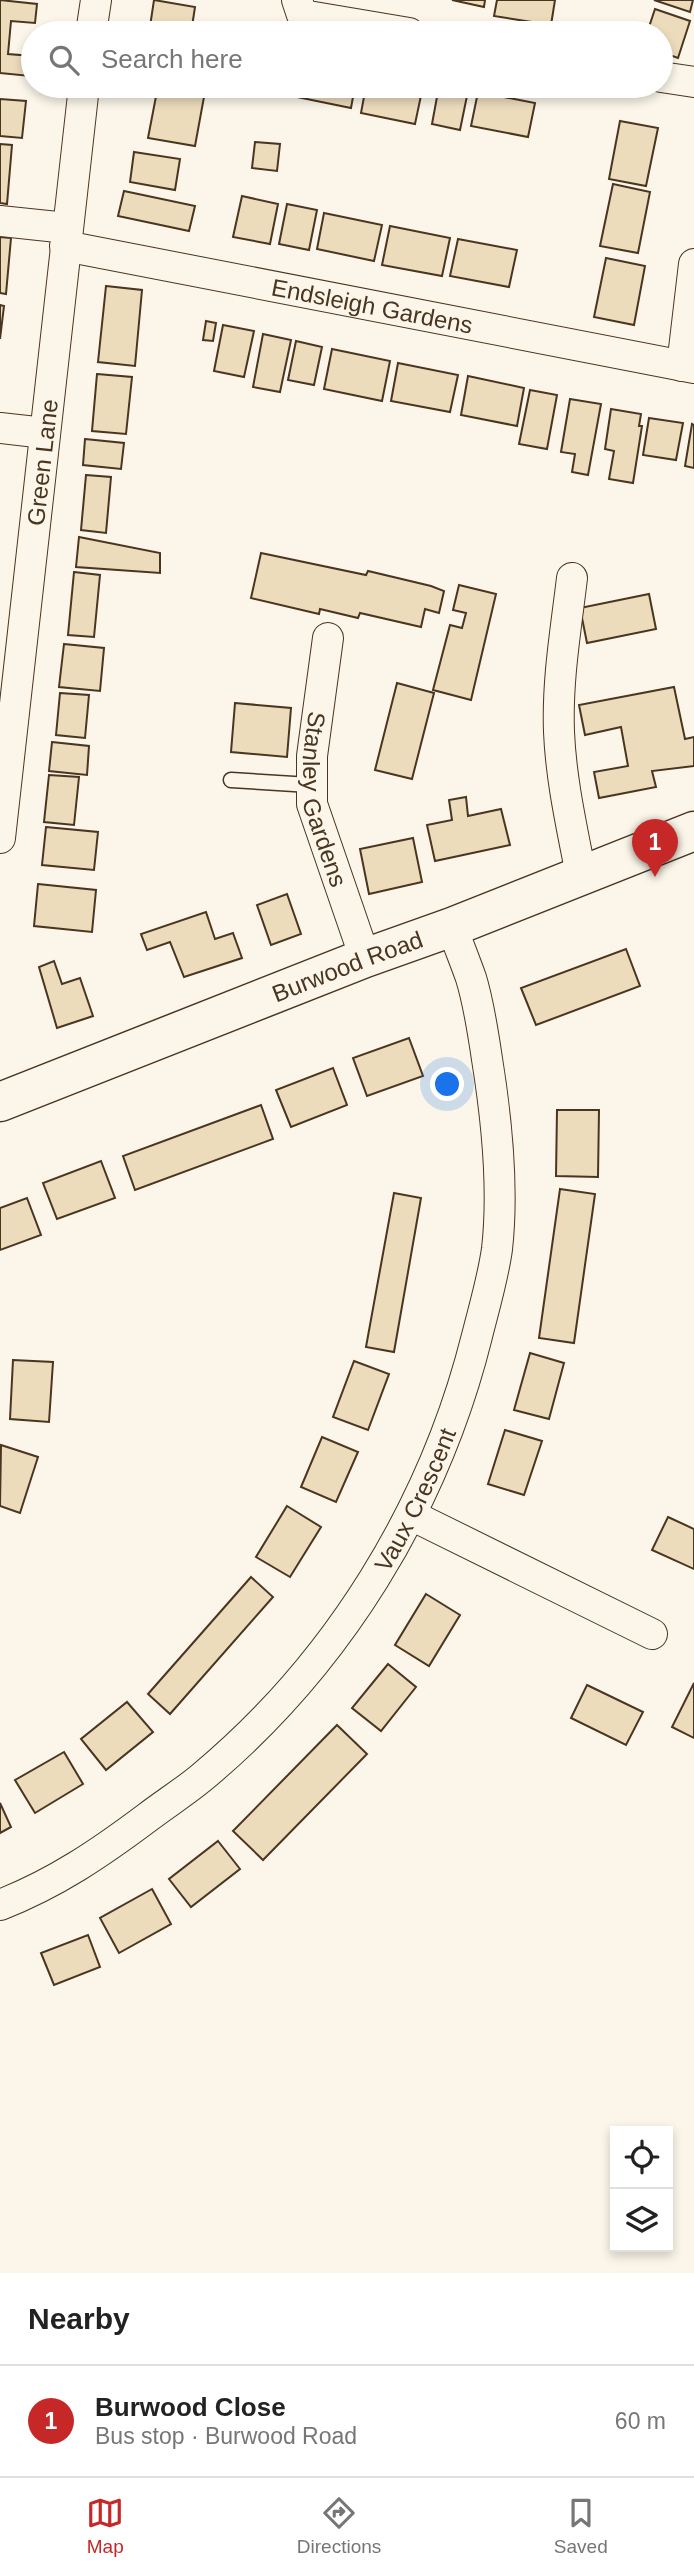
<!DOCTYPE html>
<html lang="en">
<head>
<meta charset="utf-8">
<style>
  body { margin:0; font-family:Arial,sans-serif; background:#f2f2f2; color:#222 }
  .controls { position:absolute; right:21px; bottom:21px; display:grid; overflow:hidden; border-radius:0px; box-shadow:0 4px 10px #0003 }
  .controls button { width:63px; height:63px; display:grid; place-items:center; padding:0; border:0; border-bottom:2px solid #e0e0e0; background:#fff; color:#222; font:35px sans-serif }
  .you { position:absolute; left:448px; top:1085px; width:24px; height:24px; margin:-18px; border:5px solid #fff; border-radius:50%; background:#1a73e8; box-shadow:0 0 0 10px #1a73e833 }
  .badge { display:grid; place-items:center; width:46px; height:46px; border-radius:50%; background:#c62828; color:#fff; font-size:23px; font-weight:700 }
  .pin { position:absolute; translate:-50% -58px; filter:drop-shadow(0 2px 4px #0008) }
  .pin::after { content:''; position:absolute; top:37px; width:24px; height:21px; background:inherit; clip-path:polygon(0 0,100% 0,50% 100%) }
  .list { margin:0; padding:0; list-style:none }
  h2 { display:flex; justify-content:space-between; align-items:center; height:91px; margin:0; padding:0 28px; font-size:30px }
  h2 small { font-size:23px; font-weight:400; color:#767676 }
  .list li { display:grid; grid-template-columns:46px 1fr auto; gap:21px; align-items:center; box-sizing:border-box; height:112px; padding:0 28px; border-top:2px solid #e0e0e0 }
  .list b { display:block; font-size:26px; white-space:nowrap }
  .list p { margin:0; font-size:23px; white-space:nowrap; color:#767676 }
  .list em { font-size:23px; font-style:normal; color:#767676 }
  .icon { flex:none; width:38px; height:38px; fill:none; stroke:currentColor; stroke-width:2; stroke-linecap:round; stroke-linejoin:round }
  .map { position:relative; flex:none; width:694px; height:2273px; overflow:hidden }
  .search { position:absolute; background:#fff; box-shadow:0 4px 10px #0003; left:21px; right:21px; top:21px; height:77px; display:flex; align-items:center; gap:18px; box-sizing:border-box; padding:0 24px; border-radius:38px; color:#767676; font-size:26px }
  .sheet { height:203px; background:#fff }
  nav { display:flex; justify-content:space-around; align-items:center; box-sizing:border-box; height:98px; border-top:2px solid #e0e0e0; background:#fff; font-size:19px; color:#767676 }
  nav a { display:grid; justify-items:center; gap:4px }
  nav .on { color:#c62828 }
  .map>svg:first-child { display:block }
  .building { fill:#ecdcbc; stroke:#4a3520; stroke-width:2 }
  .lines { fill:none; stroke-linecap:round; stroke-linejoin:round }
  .lane-casing { stroke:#4a3520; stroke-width:17 }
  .street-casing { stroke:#4a3520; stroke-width:32 }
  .secondary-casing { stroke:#4a3520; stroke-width:41 }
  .lane { stroke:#fbf6e9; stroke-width:14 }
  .street { stroke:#fbf6e9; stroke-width:30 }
  .secondary { stroke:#fbf6e9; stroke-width:38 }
  .labels { text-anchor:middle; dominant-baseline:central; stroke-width:5; stroke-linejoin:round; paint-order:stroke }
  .street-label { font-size:24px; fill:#4a3520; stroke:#fbf6e9 }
</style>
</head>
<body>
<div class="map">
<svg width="694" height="2273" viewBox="0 0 694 2273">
  <rect width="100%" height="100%" fill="#fbf6e9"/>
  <g class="building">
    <path d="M0,0L37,4L35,23L11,21L8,54L32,56L30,76L0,73Z"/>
    <path d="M154,0L195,7L191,33H149Z"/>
    <path d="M452,0H485L484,7Z"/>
    <path d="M497,0H555L551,25L494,16Z"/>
    <path d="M654,0H693L690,12Z"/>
    <path d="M655,9L690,21L678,58L661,52V33H647Z"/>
    <path d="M158,86H206L195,146L148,138Z"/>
    <path d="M294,86H355L351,108L292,96Z"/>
    <path d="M366,86H423L415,124L361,113Z"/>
    <path d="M439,86L468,91L460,130L432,124Z"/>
    <path d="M478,92L535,103L528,137L471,126Z"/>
    <path d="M0,99L26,101L22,138L0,136Z"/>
    <path d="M620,121L658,128L646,186L609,179Z"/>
    <path d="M255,142L280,144L277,171L252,168Z"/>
    <path d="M0,144L12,145L7,204L0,203Z"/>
    <path d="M134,152L180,159L175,190L130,182Z"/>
    <path d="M613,184L650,192L638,253L600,246Z"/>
    <path d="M124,191L195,206L189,231L118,216Z"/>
    <path d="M242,196L278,204L270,244L233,237Z"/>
    <path d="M287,204L317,210L309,250L279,244Z"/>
    <path d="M324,213L382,225L374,261L317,249Z"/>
    <path d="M390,226L450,238L442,276L382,265Z"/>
    <path d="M0,237L11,238L6,294L0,293Z"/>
    <path d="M458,239L517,250L509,287L450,276Z"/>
    <path d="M606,258L645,266L634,325L594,317Z"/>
    <path d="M106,286L142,290L135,366L98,362Z"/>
    <path d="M0,305L4,306L0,339Z"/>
    <path d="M206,321L216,323L213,341L203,340Z"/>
    <path d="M223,325L254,331L244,377L214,371Z"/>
    <path d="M263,334L291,340L280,392L253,387Z"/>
    <path d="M296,341L322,347L314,385L288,380Z"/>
    <path d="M332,349L390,361L382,401L324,389Z"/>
    <path d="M398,363L458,375L450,412L391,401Z"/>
    <path d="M97,374L132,377L126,434L92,431Z"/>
    <path d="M468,376L524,388L517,426L461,415Z"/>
    <path d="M530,390L557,395L547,449L519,444Z"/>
    <path d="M570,399L601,404L588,475L572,472L575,454L561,452Z"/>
    <path d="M611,409L641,414L639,426H642L633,483L609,479L614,451L605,449Z"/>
    <path d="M649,418L683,423L676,460L643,455Z"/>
    <path d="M692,424L694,425V468L685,466Z"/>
    <path d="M85,439L124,443L121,469L83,465Z"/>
    <path d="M86,475L111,477L106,533L81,530Z"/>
    <path d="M79,537L160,553V573L76,567Z"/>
    <path d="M261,553L366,575L368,571L431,586L444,591L439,613L425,609L421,627L360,613L358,618L320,609L319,614L251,598Z"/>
    <path d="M74,572L100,575L94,637L68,635Z"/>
    <path d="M459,585L496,594L471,700L433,690L450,625L462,628L466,613L453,610Z"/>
    <path d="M649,594L656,629L587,643L580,608Z"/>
    <path d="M64,644L104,648L100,691L59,687Z"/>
    <path d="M397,683L434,693L412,779L375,770Z"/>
    <path d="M674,687L685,739L694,737V766L652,771L656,787L599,798L594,772L628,766L621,727L585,735L579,705Z"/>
    <path d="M60,693L89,695L85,738L56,735Z"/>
    <path d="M235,703L291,708L287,757L231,752Z"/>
    <path d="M52,742L89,746L87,775L49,771Z"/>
    <path d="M49,775L79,777L74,825L44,822Z"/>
    <path d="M466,797L468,816L501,809L510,845L435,861L427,825L452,820L449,800Z"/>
    <path d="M46,827L98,832L94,870L42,865Z"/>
    <path d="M413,838L422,882L369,894L360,849Z"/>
    <path d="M38,884L96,890L92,932L34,926Z"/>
    <path d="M287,894L301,934L271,945L257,905Z"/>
    <path d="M206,912L215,939L233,933L242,958L184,977L170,942L147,950L141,934Z"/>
    <path d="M626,949L640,986L536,1025L521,988Z"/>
    <path d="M54,961L62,984L80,978L93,1016L57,1028L39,967Z"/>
    <path d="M409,1038L423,1076L367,1096L353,1058Z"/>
    <path d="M333,1068L347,1105L291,1127L276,1090Z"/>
    <path d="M261,1105L273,1139L135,1190L123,1156Z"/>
    <path d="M557,1110H599L598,1177L556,1176Z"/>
    <path d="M101,1161L115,1198L57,1219L43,1183Z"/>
    <path d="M560,1189L595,1194L574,1343L539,1338Z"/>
    <path d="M394,1193L421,1198L394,1352L366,1347Z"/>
    <path d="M27,1198L41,1235L0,1250V1208Z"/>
    <path d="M530,1353L564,1363L549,1419L514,1410Z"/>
    <path d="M13,1360L53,1362L49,1422L10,1419Z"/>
    <path d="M354,1361L389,1374L368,1430L333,1417Z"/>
    <path d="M505,1430L542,1441L524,1495L488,1484Z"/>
    <path d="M322,1437L358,1452L336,1502L301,1487Z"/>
    <path d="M1,1445L38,1457L20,1513L0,1506Z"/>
    <path d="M287,1506L321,1527L290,1577L256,1557Z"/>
    <path d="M668,1517L694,1529V1569L652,1550Z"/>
    <path d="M251,1577L273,1597L170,1714L148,1694Z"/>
    <path d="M426,1594L460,1615L429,1666L395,1645Z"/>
    <path d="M388,1664L416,1687L381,1731L352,1708Z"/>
    <path d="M694,1683V1738L672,1727Z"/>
    <path d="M587,1685L643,1712L626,1745L571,1718Z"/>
    <path d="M127,1702L153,1732L106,1770L81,1739Z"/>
    <path d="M337,1725L367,1754L263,1860L233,1831Z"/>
    <path d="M64,1752L83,1784L35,1813L15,1780Z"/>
    <path d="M0,1803L11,1827L0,1833Z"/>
    <path d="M218,1841L240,1869L191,1907L169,1879Z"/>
    <path d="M152,1889L171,1924L119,1953L100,1918Z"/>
    <path d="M88,1935L100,1967L54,1985L41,1953Z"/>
  </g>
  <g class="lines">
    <defs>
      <path id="lane" d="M231,780L310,785"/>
      <g id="street">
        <path d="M297,0L302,15L409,33"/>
        <path d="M91,33L96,0"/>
        <path d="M661,77L694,82"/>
        <path d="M0,221L67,228"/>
        <path id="s1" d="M65,246L694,368"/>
        <path d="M682,366L694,264"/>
        <path d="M0,428L45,433"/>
        <path d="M572,578C566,629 557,680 559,732C561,780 572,828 581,875"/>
        <path id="s2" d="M328,638L312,756V804L365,958"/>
        <path id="s3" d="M0,838L84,86"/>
        <path d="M411,1515L652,1634"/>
        <path id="s4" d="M0,1905C56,1883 100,1853 148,1817C165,1804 184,1792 201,1778C337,1665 434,1508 477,1336C484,1308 493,1278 497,1249C504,1187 497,1121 487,1059C483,1032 479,1004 471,978C465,961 458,944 452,927"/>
      </g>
      <g id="secondary">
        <path id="s5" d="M0,1102L365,958L452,927L694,831"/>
      </g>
    </defs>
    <use href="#lane" class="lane-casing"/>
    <use href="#street" class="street-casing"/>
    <use href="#secondary" class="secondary-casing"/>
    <use href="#lane" class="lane"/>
    <use href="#street" class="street"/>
    <use href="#secondary" class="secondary"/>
  </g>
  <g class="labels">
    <g class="street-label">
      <text stroke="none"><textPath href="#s1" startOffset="313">Endsleigh Gardens</textPath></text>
      <text stroke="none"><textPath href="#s3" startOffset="378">Green Lane</textPath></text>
      <text stroke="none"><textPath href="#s2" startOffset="164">Stanley Gardens</textPath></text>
      <text stroke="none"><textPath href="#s5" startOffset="373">Burwood Road</textPath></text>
      <text stroke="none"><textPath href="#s4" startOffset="593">Vaux Crescent</textPath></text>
    </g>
  </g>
</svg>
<div class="controls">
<button><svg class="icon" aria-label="locate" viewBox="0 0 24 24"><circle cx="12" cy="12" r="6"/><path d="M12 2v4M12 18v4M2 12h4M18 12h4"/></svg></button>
<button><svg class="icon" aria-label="layers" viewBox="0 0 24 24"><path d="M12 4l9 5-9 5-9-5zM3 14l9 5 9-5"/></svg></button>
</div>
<div class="you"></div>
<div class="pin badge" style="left:655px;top:877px">1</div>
<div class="search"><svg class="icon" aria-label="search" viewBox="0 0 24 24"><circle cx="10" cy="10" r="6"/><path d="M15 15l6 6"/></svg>Search here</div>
</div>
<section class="sheet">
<h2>Nearby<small></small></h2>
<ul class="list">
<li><span class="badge">1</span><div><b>Burwood Close</b><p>Bus stop · Burwood Road</p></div><em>60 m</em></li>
</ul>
</section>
<nav>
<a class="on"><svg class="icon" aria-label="map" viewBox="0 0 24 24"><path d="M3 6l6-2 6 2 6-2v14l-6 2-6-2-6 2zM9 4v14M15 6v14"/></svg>Map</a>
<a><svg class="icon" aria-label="directions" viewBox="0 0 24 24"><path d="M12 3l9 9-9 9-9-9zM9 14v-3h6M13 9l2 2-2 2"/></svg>Directions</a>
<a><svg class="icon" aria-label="saved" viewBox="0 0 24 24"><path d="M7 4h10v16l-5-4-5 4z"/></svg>Saved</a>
</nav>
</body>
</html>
